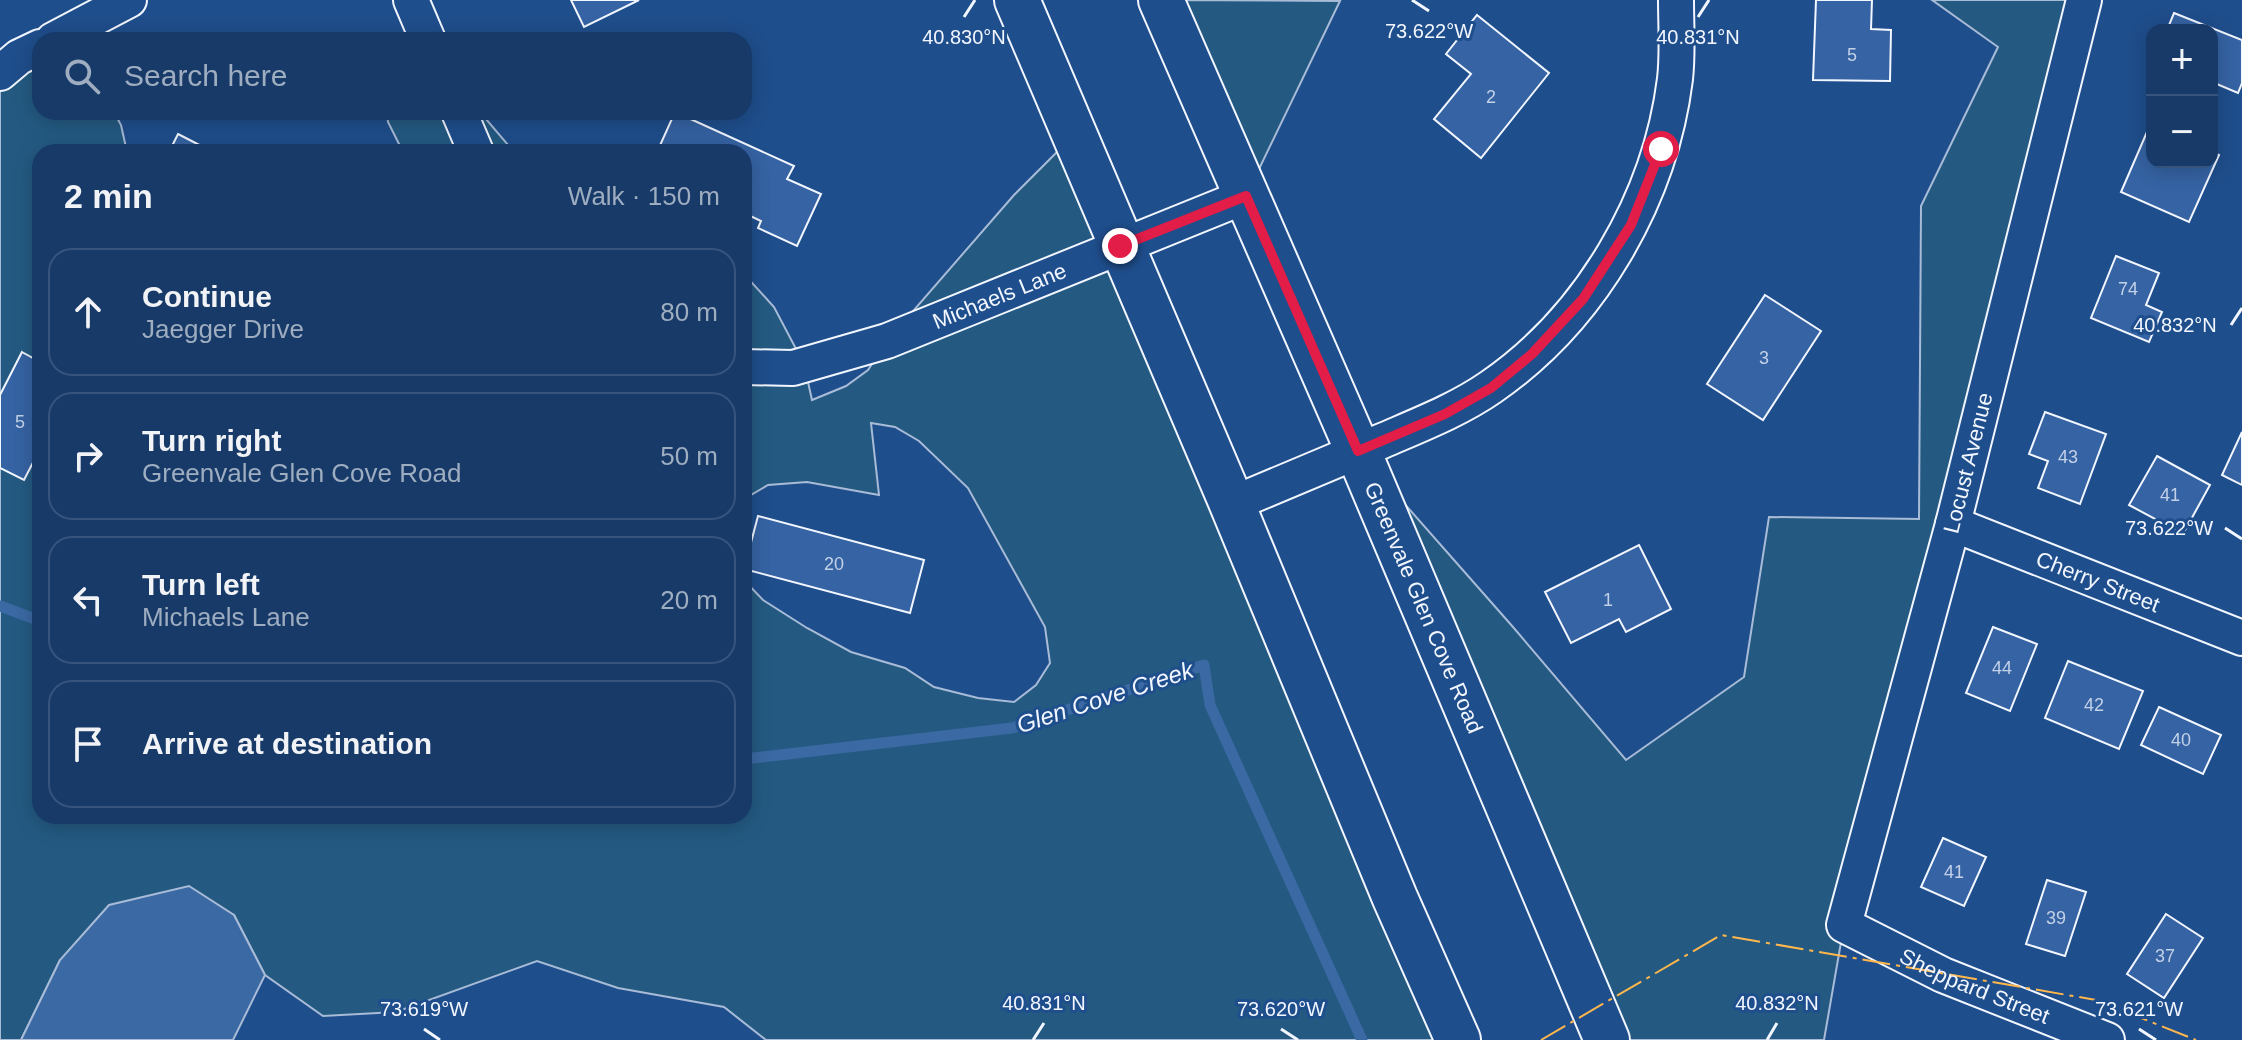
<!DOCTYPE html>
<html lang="en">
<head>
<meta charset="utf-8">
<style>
  body { margin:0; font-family:Helvetica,sans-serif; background:#244571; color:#f1f3f6 }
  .controls { position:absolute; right:24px; top:24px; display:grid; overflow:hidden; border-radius:16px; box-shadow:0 4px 20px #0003 }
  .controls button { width:72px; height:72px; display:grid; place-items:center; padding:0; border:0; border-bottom:2px solid #36547d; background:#173a69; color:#f1f3f6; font:40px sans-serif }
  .stop { position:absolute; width:24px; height:24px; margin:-18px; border:6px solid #e11d48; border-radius:50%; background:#fff }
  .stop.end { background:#e11d48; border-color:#fff; box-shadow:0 2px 8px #0008 }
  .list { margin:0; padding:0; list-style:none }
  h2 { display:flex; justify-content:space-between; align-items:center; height:104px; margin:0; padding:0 32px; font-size:34px }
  h2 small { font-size:26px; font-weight:400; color:#9eadc0 }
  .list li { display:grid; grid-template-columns:52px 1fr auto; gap:24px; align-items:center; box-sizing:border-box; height:128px; margin:0 16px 16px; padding:0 16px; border:2px solid #36547d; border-radius:24px }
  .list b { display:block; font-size:30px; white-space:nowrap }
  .list p { margin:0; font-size:26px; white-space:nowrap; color:#9eadc0 }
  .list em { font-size:26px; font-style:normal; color:#9eadc0 }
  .icon { flex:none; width:44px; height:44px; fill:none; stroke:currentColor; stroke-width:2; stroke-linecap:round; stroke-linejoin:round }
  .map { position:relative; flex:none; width:2242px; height:1040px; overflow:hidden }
  .search { position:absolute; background:#173a69; box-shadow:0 4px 20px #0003; left:32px; top:32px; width:720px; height:88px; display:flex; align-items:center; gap:20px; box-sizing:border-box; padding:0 28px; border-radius:24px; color:#9eadc0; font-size:30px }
  .panel { position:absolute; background:#173a69; box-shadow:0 4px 20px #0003; left:32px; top:144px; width:720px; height:680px; border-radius:24px }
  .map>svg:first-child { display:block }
  .green { fill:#245a82; stroke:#a8bbd7; stroke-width:2 }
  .water { fill:#3b69a3; stroke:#a8bbd7; stroke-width:2 }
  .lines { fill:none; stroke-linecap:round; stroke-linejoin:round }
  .stream { stroke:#3b69a3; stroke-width:11 }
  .building { fill:#3563a3; stroke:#f2f6ff; stroke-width:2 }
  .street-casing { stroke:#f2f6ff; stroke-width:38 }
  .primary-casing { stroke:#f2f6ff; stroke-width:48 }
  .street { stroke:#1f4e8c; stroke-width:34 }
  .primary { stroke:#1f4e8c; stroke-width:44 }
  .power { stroke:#ffb74d; stroke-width:2; stroke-dasharray:28 6 4 6; stroke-linecap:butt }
  .route { stroke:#e11d48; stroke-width:10 }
  .ticks { fill:none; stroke:#f2f6ff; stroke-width:3 }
  .labels { text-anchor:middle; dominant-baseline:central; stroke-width:6; stroke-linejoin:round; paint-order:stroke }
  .number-label { font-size:18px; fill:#c3d1e8 }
  .street-label { font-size:22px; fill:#f2f6ff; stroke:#1f4e8c }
  .water-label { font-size:24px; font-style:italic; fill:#f2f6ff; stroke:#1f4e8c }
  .ticks-label { font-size:20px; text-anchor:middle; fill:#f2f6ff; stroke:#1f4e8c; stroke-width:6; stroke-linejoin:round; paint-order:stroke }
</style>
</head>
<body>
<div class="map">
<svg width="2242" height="1040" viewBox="0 0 2242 1040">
  <rect width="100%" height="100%" fill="#1f4e8c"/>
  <g class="green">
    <path d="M1161,0L1340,1L1246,196Z"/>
    <path d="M1932,0H2084L1844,925L1824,1040H1607L1358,451L1513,627L1626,760L1744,677L1769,517L1919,519L1921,206L1998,47Z"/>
    <path d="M0,58L40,65V112H114L121,125L127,152H40V816H744V580L763,600L807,628L851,652L905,668L934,687L978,698L1014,702L1036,685L1050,663L1045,627L968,488L919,441L895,427L871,423L879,495L807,482L768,485L744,499V274L774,307L804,364L812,400L846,386L868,370L887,341L1014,195L1073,136L1458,1040H766L724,1007L618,988L537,961L396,1012L323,1016L265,975L234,915L60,960L21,1040H0Z"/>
    <path d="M387,112H480L514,152H403L388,122Z"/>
  </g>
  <path class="water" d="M189,886L234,915L265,975L233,1040H21L60,960L109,905Z"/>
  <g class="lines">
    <g class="stream">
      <path d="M0,606L40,621"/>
      <path d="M744,759L1012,728L1204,665L1210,705L1362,1040"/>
    </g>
  </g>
  <g class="building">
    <path d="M571,0H639L584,27Z"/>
    <path d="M1816,0H1872L1871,29L1891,30L1890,81L1813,80Z"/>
    <path d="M2174,13L2242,40V83L2238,93L2212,82V30H2167Z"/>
    <path d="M1477,15L1549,73L1481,158L1434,119L1471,74L1446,54Z"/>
    <path d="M675,112L794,166L787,179L821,194L797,246L758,228L761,221L744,213V152H657Z"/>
    <path d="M2150,125L2152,162H2212V152L2219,155L2189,222L2121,192Z"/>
    <path d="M178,134L213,152H169Z"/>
    <path d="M2116,256L2159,273L2146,305L2162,312L2149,342L2091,318Z"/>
    <path d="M1765,295L1821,331L1763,420L1707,384Z"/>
    <path d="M22,352L40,362V449L24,480L0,468V395Z"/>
    <path d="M2045,412L2106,434L2080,504L2038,488L2048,461L2029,454Z"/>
    <path d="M2242,432V485L2222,475Z"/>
    <path d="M2157,456L2210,485L2183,534L2129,505Z"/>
    <path d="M758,516L924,560L910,613L744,569Z"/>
    <path d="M1639,545L1671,609L1626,632L1619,619L1571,643L1545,592Z"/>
    <path d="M1993,627L2037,644L2010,711L1966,693Z"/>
    <path d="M2068,661L2143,691L2119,749L2045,718Z"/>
    <path d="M2159,707L2221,735L2203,774L2141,745Z"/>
    <path d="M1943,838L1986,857L1964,906L1921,887Z"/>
    <path d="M2047,880L2086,892L2065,956L2026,944Z"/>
    <path d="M2166,914L2203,938L2164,998L2127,974Z"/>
  </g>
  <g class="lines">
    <defs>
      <g id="street">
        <path d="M411,0L428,40"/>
        <path id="s1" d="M2084,0L1953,524L1844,925L1943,975L2107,1040"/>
        <path d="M53,40L129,0"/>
        <path d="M0,73L19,57L40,47"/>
        <path d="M459,112L476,152"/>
        <path id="s2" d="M744,367L793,368L887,341L1246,196"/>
        <path d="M1232,504C1282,483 1332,462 1382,441C1419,425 1458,410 1491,387C1591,318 1660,199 1675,79C1678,53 1676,26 1676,0"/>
        <path id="s3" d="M1953,524L2242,638"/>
      </g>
      <g id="primary">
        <path d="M1017,0L1232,504L1395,898L1458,1040"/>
        <path id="s4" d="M1161,0L1358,451L1607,1040"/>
      </g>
    </defs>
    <use href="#street" class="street-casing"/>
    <use href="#primary" class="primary-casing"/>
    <use href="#street" class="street"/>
    <use href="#primary" class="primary"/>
    <path class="power" d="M1541,1040L1721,935L2096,1000L2196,1040"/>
  </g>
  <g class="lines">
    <path class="route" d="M1120,246L1246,196L1358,451L1445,414L1491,388L1532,354L1583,299L1631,225L1661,149"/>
  </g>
  <path class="ticks" d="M1412,0L1429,11M964,17L975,0M1698,17L1709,0M2231,325L2242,308M2225,528L2242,539M424,1029L440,1040M1281,1029L1298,1040M2139,1029L2156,1040M1033,1040L1044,1023M1767,1040L1777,1023"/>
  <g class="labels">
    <g class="number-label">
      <text x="1852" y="55">5</text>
      <text x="1491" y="97">2</text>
      <text x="2128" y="289">74</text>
      <text x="1764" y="358">3</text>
      <text x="20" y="422">5</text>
      <text x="2068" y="457">43</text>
      <text x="2170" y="495">41</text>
      <text x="834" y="564">20</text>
      <text x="1608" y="600">1</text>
      <text x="2002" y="668">44</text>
      <text x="2094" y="705">42</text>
      <text x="2181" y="740">40</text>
      <text x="1954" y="872">41</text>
      <text x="2056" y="918">39</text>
      <text x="2165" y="956">37</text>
    </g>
    <g class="street-label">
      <text stroke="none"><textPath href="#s2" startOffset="268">Michaels Lane</textPath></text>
      <text transform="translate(1968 463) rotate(-76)">Locust Avenue</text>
      <text stroke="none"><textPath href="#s3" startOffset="156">Cherry Street</textPath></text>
      <text stroke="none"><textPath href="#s4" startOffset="662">Greenvale Glen Cove Road</textPath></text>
      <text stroke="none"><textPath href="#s1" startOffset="1100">Sheppard Street</textPath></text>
    </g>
    <g class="water-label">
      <text transform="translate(1105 697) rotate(-18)">Glen Cove Creek</text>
    </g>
  </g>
  <g class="ticks-label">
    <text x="1429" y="38">73.622°W</text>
    <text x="964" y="44">40.830°N</text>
    <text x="1698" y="44">40.831°N</text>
    <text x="2175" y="332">40.832°N</text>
    <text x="2169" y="535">73.622°W</text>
    <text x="1044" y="1010">40.831°N</text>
    <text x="1777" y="1010">40.832°N</text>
    <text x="424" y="1016">73.619°W</text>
    <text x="1281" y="1016">73.620°W</text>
    <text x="2139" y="1016">73.621°W</text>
  </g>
</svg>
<div class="controls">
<button>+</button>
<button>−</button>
</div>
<div class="stop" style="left:1661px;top:149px"></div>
<div class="stop end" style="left:1120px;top:246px"></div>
<div class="search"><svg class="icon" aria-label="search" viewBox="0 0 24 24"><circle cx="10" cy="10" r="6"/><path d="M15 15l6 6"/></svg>Search here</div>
<section class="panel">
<h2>2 min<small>Walk · 150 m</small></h2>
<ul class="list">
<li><svg class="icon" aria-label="ahead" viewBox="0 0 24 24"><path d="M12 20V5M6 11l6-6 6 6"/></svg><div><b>Continue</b><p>Jaegger Drive</p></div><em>80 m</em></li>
<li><svg class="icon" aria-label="right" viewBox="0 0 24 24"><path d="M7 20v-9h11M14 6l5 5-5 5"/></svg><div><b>Turn right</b><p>Greenvale Glen Cove Road</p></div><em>50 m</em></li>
<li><svg class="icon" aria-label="left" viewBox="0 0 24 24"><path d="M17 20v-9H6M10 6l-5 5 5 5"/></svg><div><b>Turn left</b><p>Michaels Lane</p></div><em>20 m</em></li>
<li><svg class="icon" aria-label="arrive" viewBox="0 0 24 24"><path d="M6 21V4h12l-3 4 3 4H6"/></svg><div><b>Arrive at destination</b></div></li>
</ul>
</section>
</div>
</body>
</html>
